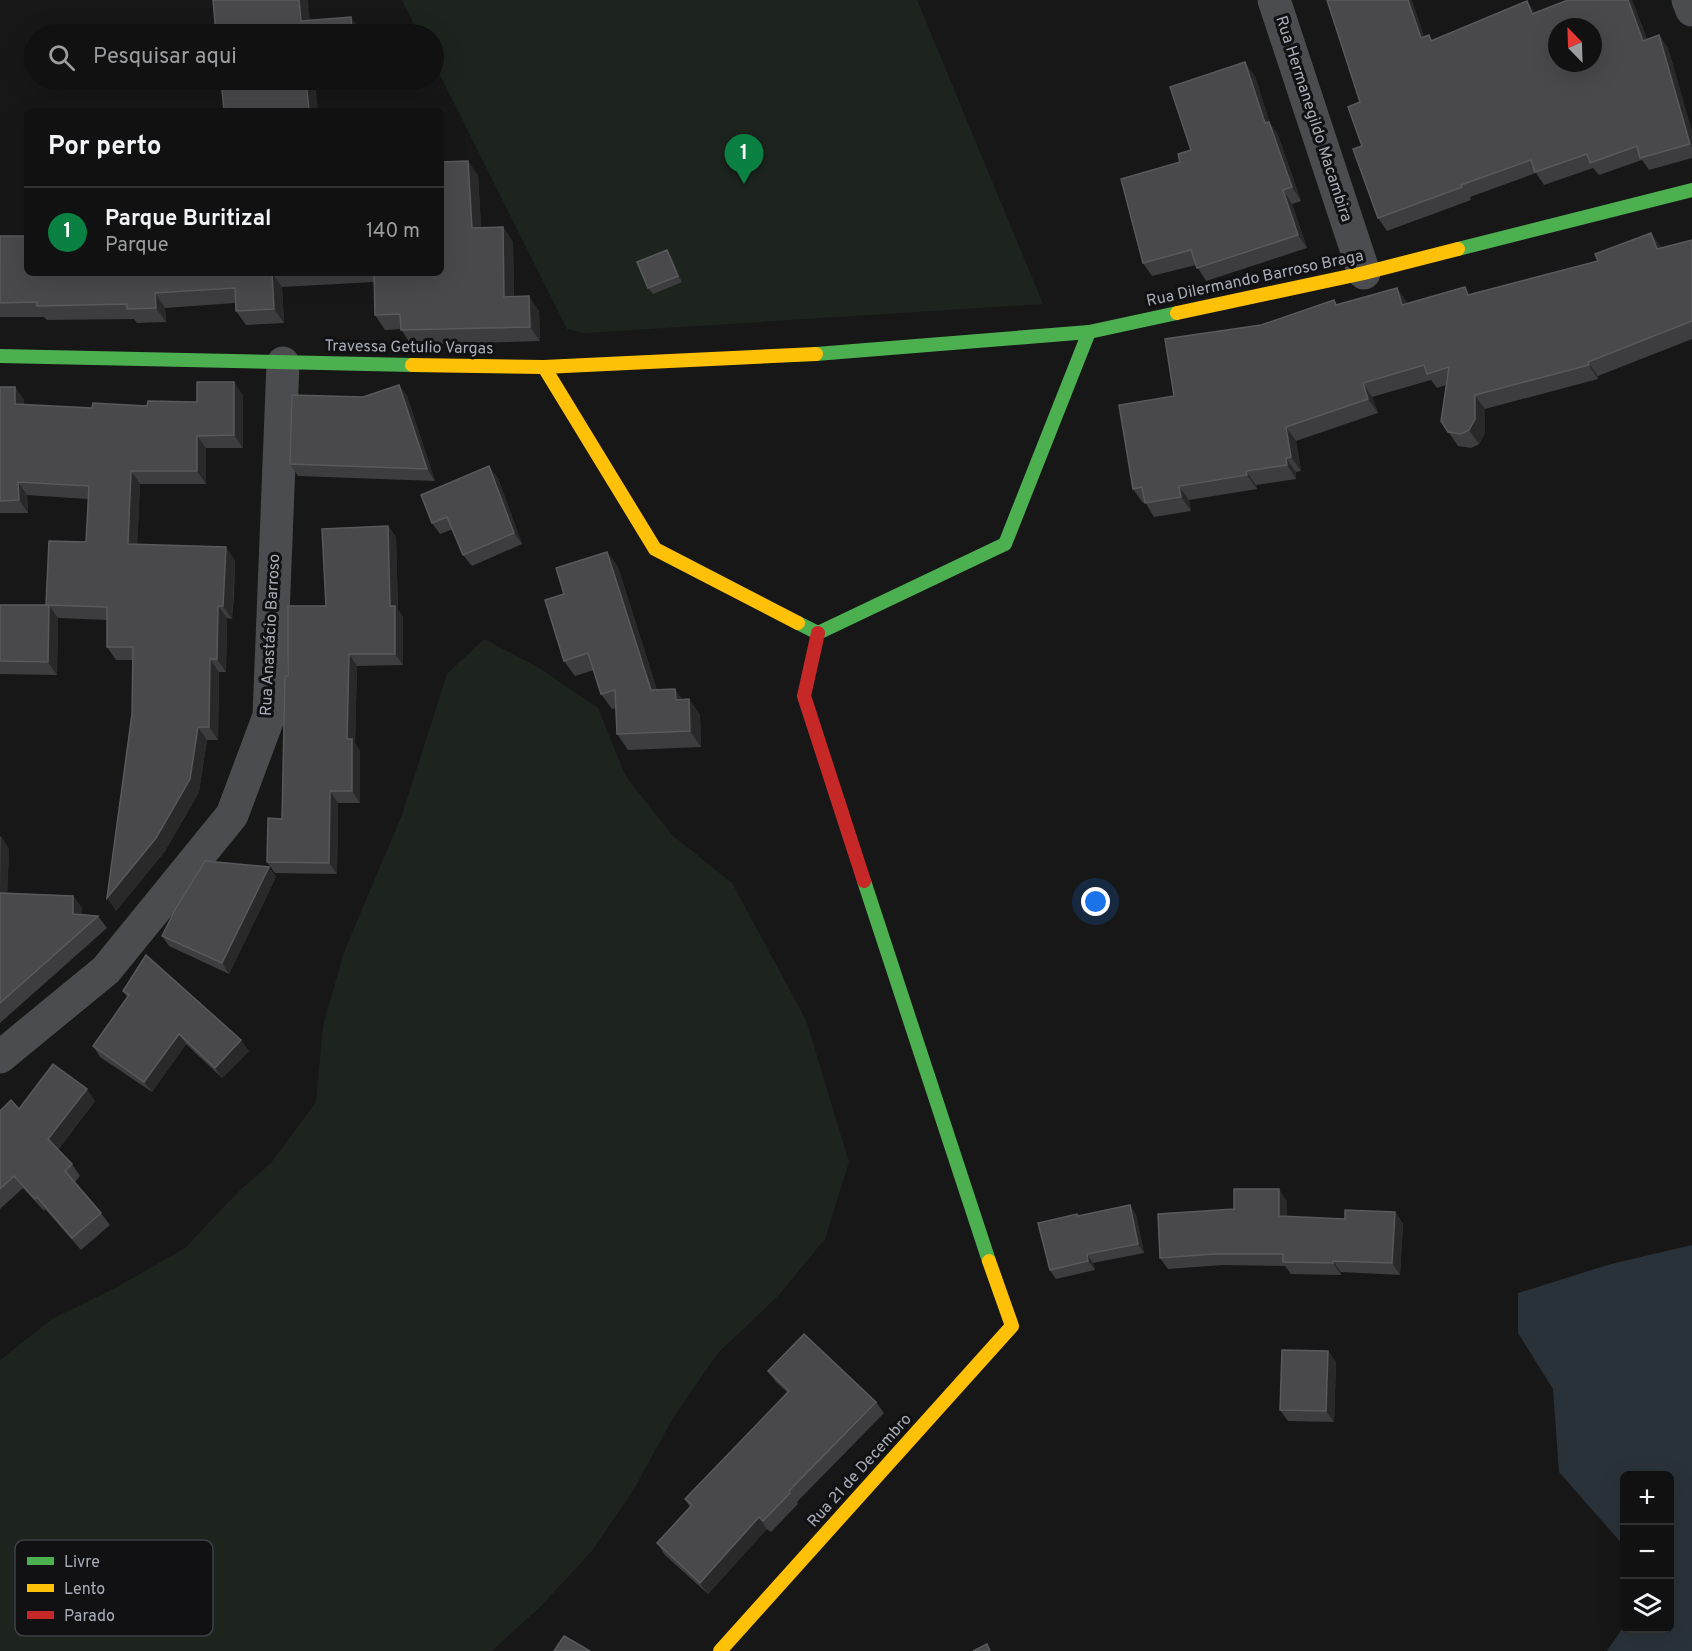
<!DOCTYPE html>
<html lang="pt">
<head>
<meta charset="utf-8">
<style>
  body { margin:0; font-family:Overpass,sans-serif; background:#1a1a1a; color:#f1f3f6 }
  .controls { position:absolute; right:18px; bottom:18px; display:grid; overflow:hidden; border-radius:9px; box-shadow:0 6px 24px #0002 }
  .controls button { width:54px; height:54px; display:grid; place-items:center; padding:0; border:0; border-bottom:2px solid #303131; background:#111; color:#f1f3f6; font:30px sans-serif }
  .compass { position:absolute; left:1548px; top:18px; width:54px; height:54px; border-radius:50%; background:#111; box-shadow:0 6px 24px #0002; rotate:337deg }
  .you { position:absolute; left:1096px; top:902px; width:21px; height:21px; margin:-15px; border:4px solid #fff; border-radius:50%; background:#1a73e8; box-shadow:0 0 0 9px #1a73e833 }
  .badge { display:grid; place-items:center; width:39px; height:39px; border-radius:50%; background:#0b8043; color:#fff; font-size:20px; font-weight:700 }
  .pin { position:absolute; translate:-50% -50px; filter:drop-shadow(0 2px 3px #0008) }
  .pin::after { content:''; position:absolute; top:32px; width:21px; height:18px; background:inherit; clip-path:polygon(0 0,100% 0,50% 100%) }
  .list { margin:0; padding:0; list-style:none }
  h2 { display:flex; justify-content:space-between; align-items:center; height:78px; margin:0; padding:0 24px; font-size:26px }
  h2 small { font-size:20px; font-weight:400; color:#9c9d9f }
  .list li { display:grid; grid-template-columns:39px 1fr auto; gap:18px; align-items:center; box-sizing:border-box; height:90px; padding:0 24px; border-top:2px solid #303131 }
  .list b { display:block; font-size:22px; white-space:nowrap }
  .list p { margin:0; font-size:20px; white-space:nowrap; color:#9c9d9f }
  .list em { font-size:20px; font-style:normal; color:#9c9d9f }
  .icon { flex:none; width:33px; height:33px; fill:none; stroke:currentColor; stroke-width:2; stroke-linecap:round; stroke-linejoin:round }
  .map { position:relative; flex:none; width:1692px; height:1651px; overflow:hidden }
  .search { position:absolute; background:#111; box-shadow:0 6px 24px #0002; left:24px; top:24px; width:420px; height:66px; display:flex; align-items:center; gap:15px; box-sizing:border-box; padding:0 21px; border-radius:33px; color:#9c9d9f; font-size:22px }
  .panel { position:absolute; background:#111; box-shadow:0 6px 24px #0002; left:24px; top:108px; width:420px; height:168px; border-radius:9px }
  .map>svg:first-child { display:block }
  .green { fill:#1d241e }
  .water { fill:#2a3239 }
  .lines { fill:none; stroke-linecap:round; stroke-linejoin:round }
  .street { stroke:#4b4c50; stroke-width:33 }
  .fast { stroke:#4caf50; stroke-width:14 }
  .slow { stroke:#ffc107; stroke-width:14 }
  .jam { stroke:#c62828; stroke-width:14 }
  .wall { fill:#3d3d3f }
  .shaded-wall { fill:#29292a }
  .building { fill:#49494c; stroke:#58595d; stroke-width:1.5; fill-rule:evenodd }
  .labels { text-anchor:middle; dominant-baseline:central; stroke-width:6; stroke-linejoin:round; paint-order:stroke }
  .street-label { font-size:16px; fill:#a8adb8; stroke:#111113 }
  .key { fill:#111113; stroke:#3e4045; stroke-width:1.5 }
  .key-label { font-size:16px; fill:#a8adb8 }
</style>
</head>
<body>
<div class="map">
<svg width="1692" height="1651" viewBox="0 0 1692 1651">
  <rect width="100%" height="100%" fill="#171717"/>
  <g class="green">
    <path d="M402,0H917L1043,304L584,333L567,329L434,63V34H419Z"/>
    <path d="M484,639L538,667L598,708L625,775L672,835L732,883L806,1020L849,1162L825,1239L777,1297L718,1353L673,1418L634,1489L591,1552L540,1607L492,1651H0V1360L52,1319L121,1285L185,1248L238,1192L271,1163L316,1102L323,1026L344,952L402,815L447,674Z"/>
  </g>
  <path class="water" d="M1692,1245V1651H1607L1624,1626V1628H1670V1476H1624V1546L1559,1472L1553,1389L1518,1333V1293L1611,1264Z"/>
  <g class="lines">
    <g class="street">
      <path d="M1274,0L1364,273"/>
      <path d="M1688,0L1692,10"/>
      <path d="M0,1057L106,970L232,815L269,716L283,363"/>
    </g>
    <g class="fast">
      <path d="M1458,249L1692,190"/>
      <path d="M816,354L1089,332L1177,313"/>
      <path d="M0,356L412,365"/>
      <path d="M798,623L818,633L1005,544L1089,332"/>
      <path d="M864,881L989,1261"/>
    </g>
    <g class="slow">
      <path d="M1177,313L1364,273L1458,249"/>
      <path d="M412,365L544,367L816,354"/>
      <path d="M544,367L655,549L798,623"/>
      <path d="M720,1651L1012,1326L989,1261"/>
    </g>
    <path class="jam" d="M818,633L804,696L864,881"/>
  </g>
  <g class="wall">
    <path d="M1568,0H1632L1647,39L1659,35L1668,48L1692,132V158L1649,170L1642,160L1599,175L1593,168L1544,185L1536,173L1470,197L1471,200L1387,231L1378,218L1362,146L1360,102L1425,37L1429,35L1432,40L1527,1L1535,13Z"/>
    <path d="M1255,76L1270,124L1278,135L1301,201L1292,204L1307,248L1206,281L1196,265L1152,276L1143,263L1180,162Z"/>
    <path d="M478,175L481,228L503,227L513,242L514,297L539,311L540,341L411,345L401,329L385,330L375,315L374,282L282,287L284,323L246,325L236,311L235,303L165,308L166,322L137,323L134,319L47,320L44,317H0V236L27,273H441Z"/>
    <path d="M1692,240V339L1598,376V379L1485,409V433L1479,444L1471,448L1458,446L1441,421L1446,385L1437,388L1431,380L1372,397L1378,413L1296,441L1301,471L1296,472V479L1256,485L1257,489L1189,500L1191,511L1154,517L1145,502L1143,503L1133,489L1174,396L1261,325L1338,305L1407,302V304L1471,294L1662,248Z"/>
    <path d="M671,256L682,282L653,294L648,288Z"/>
    <path d="M399,385L407,396L435,481L298,476L290,464L363,397Z"/>
    <path d="M0,387H15L24,400V405L92,408L197,402L243,395V448H206V484H140L137,544L235,560L234,595L232,619L227,618L226,672H219L218,740H207L199,792L165,851L116,911L132,714L133,660H116L107,647V620L58,618L57,675L0,674V605H46L86,542L88,499L27,495L28,513H0Z"/>
    <path d="M498,478L522,544L472,566L463,555L453,529L440,534L432,523Z"/>
    <path d="M388,526L396,537L398,610L403,617V665L357,666L355,743L360,751V803H338L337,874L275,873L267,862L282,819L288,676L326,606Z"/>
    <path d="M607,552L618,567L657,690L675,689L682,700L689,699L700,715L701,747L628,750L617,734L616,708L612,709L601,694L594,670L575,676L564,661V594Z"/>
    <path d="M0,836L9,849L7,893L73,896L82,908V914L98,916L107,928L0,1023Z"/>
    <path d="M269,867L276,877L229,974L169,946L162,936Z"/>
    <path d="M123,991L249,1051L222,1078L186,1044L152,1092L100,1057L93,1046L127,997Z"/>
    <path d="M95,1101L58,1150L72,1164L80,1176L75,1182L101,1213L110,1225L81,1250L45,1209L44,1211L23,1188L0,1209V1111Z"/>
    <path d="M1287,1201V1217L1345,1219L1395,1212L1403,1224L1400,1275L1341,1272V1275L1291,1274L1285,1266L1223,1265L1168,1269L1160,1258L1234,1209Z"/>
    <path d="M1130,1205L1136,1215L1144,1253L1093,1263L1095,1270L1056,1279L1050,1270L1078,1216Z"/>
    <path d="M1328,1351L1336,1362L1334,1422L1288,1421L1280,1410Z"/>
    <path d="M768,1371L876,1402L884,1413L797,1502L798,1504L771,1532L767,1529L708,1594L665,1555L657,1543L690,1507L685,1499L788,1393L776,1382Z"/>
  </g>
  <g class="shaded-wall">
    <path d="M299,0H308L311,34L301,21Z"/>
    <path d="M1408,0H1412L1429,51L1421,38Z"/>
    <path d="M1628,0H1632L1652,53L1643,41Z"/>
    <path d="M1527,1L1536,14H1532Z"/>
    <path d="M351,17L361,31V34H352Z"/>
    <path d="M1659,35L1668,48L1692,132V147L1690,144Z"/>
    <path d="M1245,62L1255,76L1270,124L1278,135L1301,201L1292,187L1265,123Z"/>
    <path d="M306,80H315L318,111H309Z"/>
    <path d="M468,161L478,175L482,243L472,228Z"/>
    <path d="M1283,190L1292,204L1307,248L1298,235Z"/>
    <path d="M503,227L513,242L514,311L504,297Z"/>
    <path d="M1651,233L1661,247L1667,263L1657,249Z"/>
    <path d="M667,250L671,256L682,282L678,276Z"/>
    <path d="M272,273L282,287L284,323L274,309Z"/>
    <path d="M1397,288L1407,302L1411,319L1402,305Z"/>
    <path d="M155,293L165,308L166,322L156,308Z"/>
    <path d="M529,296L539,311L540,341L530,327Z"/>
    <path d="M1588,362L1598,376V379L1589,365Z"/>
    <path d="M234,382L243,395V448L234,435Z"/>
    <path d="M1363,383L1372,397L1378,413L1368,399Z"/>
    <path d="M399,385L407,396L435,481L427,469Z"/>
    <path d="M15,387L24,400V417L15,404Z"/>
    <path d="M1475,395L1485,409V433L1479,444L1469,430Z"/>
    <path d="M1286,427L1296,441L1301,471L1291,457Z"/>
    <path d="M197,436L206,448V484L197,471Z"/>
    <path d="M1286,458L1296,472V479L1287,465Z"/>
    <path d="M489,466L498,478L522,544L514,533Z"/>
    <path d="M131,471L140,484L137,556L128,544Z"/>
    <path d="M1246,471L1256,485L1257,489L1247,475Z"/>
    <path d="M18,482L27,495L28,513L19,500Z"/>
    <path d="M1179,486L1189,500L1191,511L1181,497Z"/>
    <path d="M388,526L396,537L398,610L403,617V665L395,654L390,606Z"/>
    <path d="M226,547L235,560L232,619L223,606Z"/>
    <path d="M607,552L618,567L662,706L651,690Z"/>
    <path d="M49,605L58,618L57,675L48,662Z"/>
    <path d="M218,606L227,618L226,672L217,659Z"/>
    <path d="M349,654L357,666L355,743L360,751V803L352,791L347,739Z"/>
    <path d="M210,659L219,672L218,740L209,727Z"/>
    <path d="M675,689L686,705L676,700Z"/>
    <path d="M689,699L700,715L701,747L690,731Z"/>
    <path d="M198,727L207,740L199,792L165,851L116,911L107,898Z"/>
    <path d="M330,791L338,803L337,874L329,863Z"/>
    <path d="M1,836L9,849L7,905L0,896Z"/>
    <path d="M269,867L276,877L229,974L222,963Z"/>
    <path d="M73,896L82,908V926L73,914Z"/>
    <path d="M179,1034L186,1044L152,1092L144,1082Z"/>
    <path d="M241,1040L249,1051L222,1078L215,1068Z"/>
    <path d="M87,1089L95,1101L57,1151L48,1139Z"/>
    <path d="M1279,1189L1287,1201V1228L1279,1216Z"/>
    <path d="M1130,1205L1136,1215L1144,1253L1138,1244Z"/>
    <path d="M1395,1212L1403,1224L1400,1275L1392,1263Z"/>
    <path d="M1087,1254L1093,1263L1095,1270L1088,1261Z"/>
    <path d="M1333,1261L1341,1272V1275L1333,1263Z"/>
    <path d="M1328,1351L1336,1362L1334,1422L1326,1411Z"/>
    <path d="M759,1517L767,1529L708,1594L700,1583Z"/>
  </g>
  <g class="building">
    <path d="M213,0H299L301,21L351,17L352,34H216Z"/>
    <path d="M1327,0H1408L1421,38L1429,35L1431,41L1527,1L1532,14L1568,0H1628L1643,41L1659,35L1690,144L1640,158L1637,146L1590,163L1587,154L1535,172L1531,160L1461,185L1462,187L1378,218L1353,149L1362,146L1348,107L1360,102ZM1557,27H1593V63H1557Z"/>
    <path d="M1245,62L1265,123L1269,122L1292,187L1283,190L1298,235L1197,268L1191,250L1143,263L1121,179L1180,162L1178,154L1191,150L1170,87Z"/>
    <path d="M221,80H306L309,111H224Z"/>
    <path d="M468,161L472,228L503,227L504,297L529,296L530,327L401,330L400,314L375,315L374,273H441V162Z"/>
    <path d="M1651,233L1657,249L1692,240V321L1588,362L1589,365L1475,395V419L1469,430L1461,434L1448,432L1441,421L1449,367L1427,374L1424,365L1363,383L1368,399L1286,427L1291,457L1286,458L1287,465L1246,471L1247,475L1179,486L1181,497L1145,503L1142,487L1133,489L1119,405L1174,396L1165,339L1261,325L1334,300L1336,305L1397,288L1402,305L1465,287L1468,295L1598,261L1595,254Z"/>
    <path d="M0,236H27V273H272L274,309L236,311L235,288L155,293L156,308L127,309V304L37,306V302L0,303Z"/>
    <path d="M667,250L678,276L648,288L637,262Z"/>
    <path d="M197,382H234V435L197,436V471H131L128,544L226,547L223,606H218L217,659H210L209,727H198L190,779L156,838L107,898L132,714L133,647H107V607L46,605L49,541L86,542L89,486L18,482L19,500L0,501V387H15V404L92,408L93,403L147,406L148,401L197,402Z"/>
    <path d="M399,385L427,469L290,464L292,395L363,397Z"/>
    <path d="M489,466L514,533L463,555L447,517L432,523L421,495Z"/>
    <path d="M388,526L390,606H395V654H349L347,739H352V791H330L329,863L267,862L268,818L282,819L285,676H288V606H326L322,529Z"/>
    <path d="M607,552L651,690L675,689L676,700L689,699L690,731L617,734L615,690L601,694L588,653L564,661L545,600L564,594L556,568Z"/>
    <path d="M0,605H49L48,662L0,661Z"/>
    <path d="M205,861L269,867L222,963L162,936L176,908Z"/>
    <path d="M0,893L73,896V914L98,916L0,1003Z"/>
    <path d="M146,955L241,1040L215,1068L179,1034L144,1082L93,1046L129,995L123,991Z"/>
    <path d="M53,1064L87,1089L48,1139L72,1164L65,1171L101,1213L72,1238L37,1197L35,1199L14,1176L0,1189V1111L11,1100L19,1109Z"/>
    <path d="M1234,1189H1279V1216L1345,1219V1210L1395,1212L1392,1263L1333,1261V1263L1283,1262V1254H1214L1160,1258L1158,1214L1234,1209Z"/>
    <path d="M1130,1205L1138,1244L1087,1254L1088,1261L1050,1270L1038,1223L1077,1214L1078,1216Z"/>
    <path d="M804,1334L876,1402L789,1491L790,1493L763,1521L759,1517L700,1583L657,1543L692,1505L685,1499L789,1391L768,1371Z"/>
    <path d="M1282,1350L1328,1351L1326,1411L1280,1410Z"/>
    <path d="M564,1636L590,1651H554Z"/>
    <path d="M987,1644L990,1651H973Z"/>
  </g>
  <g class="labels">
    <g class="street-label">
      <text transform="translate(1313 119) rotate(72)">Rua Hermanegildo Macambira</text>
      <text transform="translate(1255 279) rotate(-12)">Rua Dilermando Barroso Braga</text>
      <text transform="translate(409 348) rotate(1)">Travessa Getulio Vargas</text>
      <text transform="translate(271 635) rotate(-87)">Rua Anastácio Barroso</text>
      <text transform="translate(860 1471) rotate(-48)">Rua 21 de Decembro</text>
    </g>
  </g>
  <rect x="15" y="1540" width="198" height="96" rx="9" class="key"/>
  <rect x="27" y="1557" width="27" height="8" fill="#4caf50"/>
  <rect x="27" y="1584" width="27" height="8" fill="#ffc107"/>
  <rect x="27" y="1611" width="27" height="8" fill="#c62828"/>
  <g class="key-label">
    <text x="64" y="1567">Livre</text>
    <text x="64" y="1594">Lento</text>
    <text x="64" y="1621">Parado</text>
  </g>
</svg>
<div class="controls">
<button>+</button>
<button>−</button>
<button><svg class="icon" aria-label="layers" viewBox="0 0 24 24"><path d="M12 4l9 5-9 5-9-5zM3 14l9 5 9-5"/></svg></button>
</div>
<svg class="compass" viewBox="-18 -18 36 36"><path d="M0-13l5 13h-10z" fill="#e53935"/><path d="M0 13l5-13h-10z" fill="#9c9d9f"/></svg>
<div class="you"></div>
<div class="pin badge" style="left:744px;top:184px">1</div>
<div class="search"><svg class="icon" aria-label="search" viewBox="0 0 24 24"><circle cx="10" cy="10" r="6"/><path d="M15 15l6 6"/></svg>Pesquisar aqui</div>
<section class="panel">
<h2>Por perto<small></small></h2>
<ul class="list">
<li><span class="badge">1</span><div><b>Parque Buritizal</b><p>Parque</p></div><em>140 m</em></li>
</ul>
</section>
</div>
</body>
</html>
